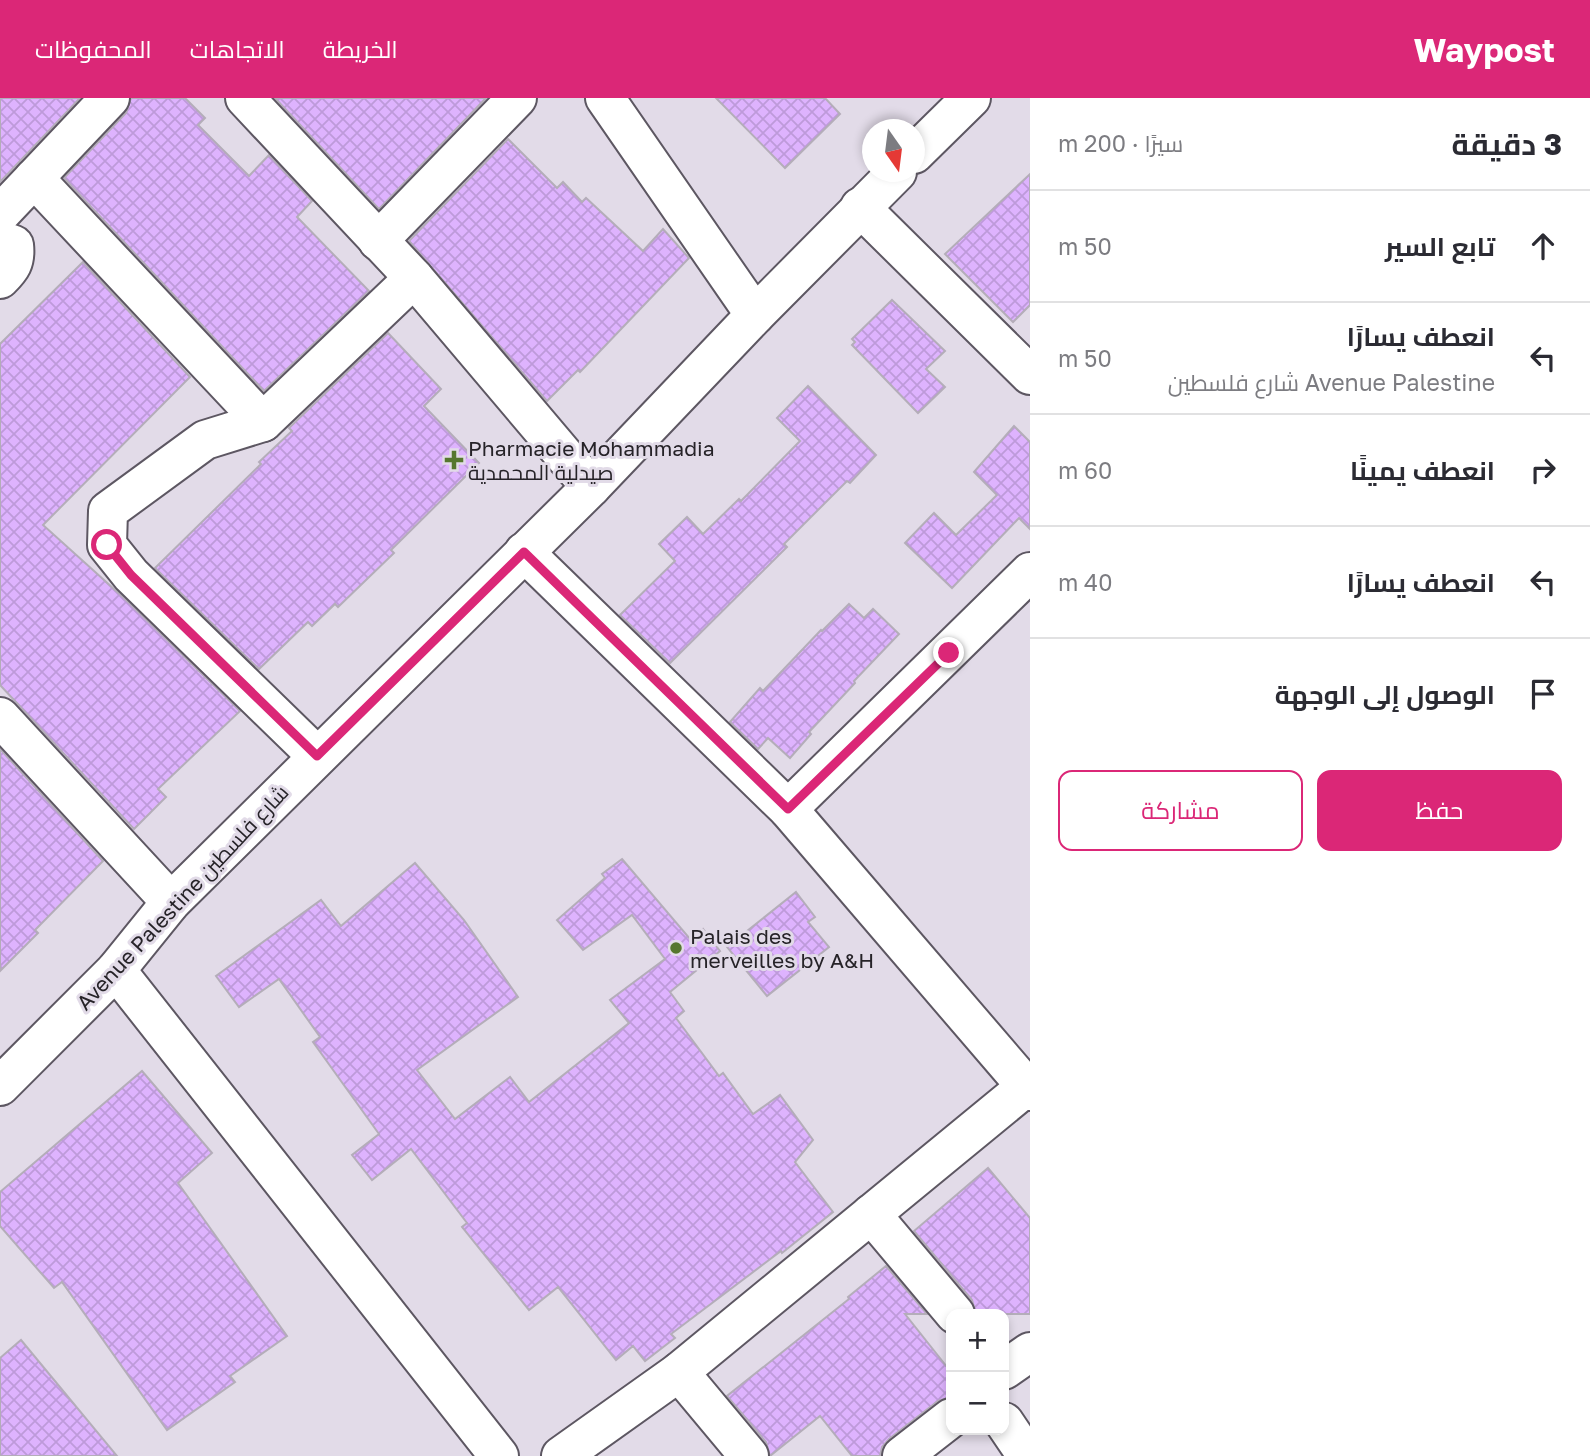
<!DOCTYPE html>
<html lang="ar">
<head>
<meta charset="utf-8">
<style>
  body { margin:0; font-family:"Golos Text",Cairo,sans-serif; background:#f2f2f3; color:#2b2b33; direction:rtl }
  .controls { position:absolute; right:21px; bottom:21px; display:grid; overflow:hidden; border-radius:14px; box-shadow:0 4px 10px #0003 }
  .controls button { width:63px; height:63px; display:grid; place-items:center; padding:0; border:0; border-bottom:2px solid #e1e1e2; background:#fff; color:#2b2b33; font:35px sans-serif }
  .compass { position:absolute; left:862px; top:21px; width:63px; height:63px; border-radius:50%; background:#fff; box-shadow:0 4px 10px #0003; rotate:166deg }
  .stop { position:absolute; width:21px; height:21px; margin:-16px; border:5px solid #db2777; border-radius:50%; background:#fff }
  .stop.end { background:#db2777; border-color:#fff; box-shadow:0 2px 7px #0008 }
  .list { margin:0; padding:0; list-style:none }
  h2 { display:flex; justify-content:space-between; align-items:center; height:91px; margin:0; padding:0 28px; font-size:30px }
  h2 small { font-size:23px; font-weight:400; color:#7c7c81 }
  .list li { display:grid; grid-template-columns:46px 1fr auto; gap:21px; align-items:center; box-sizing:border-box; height:112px; padding:0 28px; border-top:2px solid #e1e1e2 }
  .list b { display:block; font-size:26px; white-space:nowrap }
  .list p { margin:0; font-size:23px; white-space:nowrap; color:#7c7c81 }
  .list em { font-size:23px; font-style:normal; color:#7c7c81 }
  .actions { display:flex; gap:14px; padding:21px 28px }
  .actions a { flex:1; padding:16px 0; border:2px solid #db2777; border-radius:14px; text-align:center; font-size:24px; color:#db2777 }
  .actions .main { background:#db2777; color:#fff }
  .icon { flex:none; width:38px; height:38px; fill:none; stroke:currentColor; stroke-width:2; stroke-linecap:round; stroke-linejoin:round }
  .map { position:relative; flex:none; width:1030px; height:1358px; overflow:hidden; direction:ltr }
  header { display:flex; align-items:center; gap:42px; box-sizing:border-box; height:98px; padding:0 35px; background:#db2777; color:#fff }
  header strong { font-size:33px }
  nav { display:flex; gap:38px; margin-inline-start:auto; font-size:24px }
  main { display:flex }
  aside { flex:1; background:#fff }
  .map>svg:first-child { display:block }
  .building { fill:url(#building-cross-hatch); stroke:#b4adb9; stroke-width:2 }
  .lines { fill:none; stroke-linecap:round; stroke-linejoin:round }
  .minor-casing { stroke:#5d5762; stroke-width:42 }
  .minor { stroke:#fff; stroke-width:38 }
  .route { stroke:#db2777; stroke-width:9 }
  .poi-dot { fill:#56772f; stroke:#e2dbe8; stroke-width:2.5 }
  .labels { text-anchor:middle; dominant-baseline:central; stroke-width:6; stroke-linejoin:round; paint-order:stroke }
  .poi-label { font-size:21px; fill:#262328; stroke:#e2dbe8; text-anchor:start }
  .street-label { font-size:21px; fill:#262328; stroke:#e2dbe8 }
</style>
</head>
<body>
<header>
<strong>Waypost</strong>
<nav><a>الخريطة</a><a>الاتجاهات</a><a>المحفوظات</a></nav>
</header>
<main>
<aside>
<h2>3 دقيقة<small>سيرًا · 200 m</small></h2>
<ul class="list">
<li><svg class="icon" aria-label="ahead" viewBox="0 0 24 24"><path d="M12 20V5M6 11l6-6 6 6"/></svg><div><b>تابع السير</b></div><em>50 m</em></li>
<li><svg class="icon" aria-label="left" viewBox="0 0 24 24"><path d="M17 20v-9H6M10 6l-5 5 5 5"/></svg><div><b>انعطف يسارًا</b><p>Avenue Palestine شارع فلسطين</p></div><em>50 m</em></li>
<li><svg class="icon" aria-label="right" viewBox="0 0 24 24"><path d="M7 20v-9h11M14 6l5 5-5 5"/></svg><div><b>انعطف يمينًا</b></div><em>60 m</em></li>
<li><svg class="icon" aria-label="left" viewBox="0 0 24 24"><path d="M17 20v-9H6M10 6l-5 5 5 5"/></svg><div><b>انعطف يسارًا</b></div><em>40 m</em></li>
<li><svg class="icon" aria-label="arrive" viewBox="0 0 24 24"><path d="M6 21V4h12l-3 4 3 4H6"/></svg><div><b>الوصول إلى الوجهة</b></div></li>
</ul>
<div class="actions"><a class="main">حفظ</a><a>مشاركة</a></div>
</aside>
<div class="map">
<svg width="1030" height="1358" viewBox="0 0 1030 1358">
  <defs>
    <pattern id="building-cross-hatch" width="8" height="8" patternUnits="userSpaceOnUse" patternTransform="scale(1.75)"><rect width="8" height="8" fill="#deb3fe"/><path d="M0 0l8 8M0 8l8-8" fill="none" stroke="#be9ada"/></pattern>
  </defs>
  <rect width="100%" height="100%" fill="#e2dbe8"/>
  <g class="building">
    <path d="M0,0H80L0,84Z"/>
    <path d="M131,0H185L205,20L198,27L249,78L269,57L312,103L297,119L369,193L264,293L64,80L126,15Z"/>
    <path d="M275,0H486L379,111Z"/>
    <path d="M716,0H825L840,16L785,70Z"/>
    <path d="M508,41L557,90L563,84L582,104L586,100L643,153L663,131L689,160L580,274L578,272L547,303L409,143Z"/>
    <path d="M1030,76V207L1013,224L945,156Z"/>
    <path d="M83,164L190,279L43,427L124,500L240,613L158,691L166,699L134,731L0,587V246Z"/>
    <path d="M892,202L945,253L926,271L945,289L918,315L852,247L855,244L852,241Z"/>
    <path d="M388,235L441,291L424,308L479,365L391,452L394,455L338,509L335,506L312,528L308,524L259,571L155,470L261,366L259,364L292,333L289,330Z"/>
    <path d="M808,288L876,357L850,385L847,383L784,446L787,449L670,565L620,517L675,463L659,446L687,419L703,436L739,401L741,403L800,343L777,320Z"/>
    <path d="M1014,328L1030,344V431L1019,420L952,490L905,445L934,415L956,437L997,397L974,374Z"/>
    <path d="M849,506L864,520L873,511L899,536L854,583L855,585L809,634L811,636L790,660L768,640L758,651L730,624L760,590L763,593L821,532L822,533Z"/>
    <path d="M0,651L103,763L35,832L38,835L0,873Z"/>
    <path d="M622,761L690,841L703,831L720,853L670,894L684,913L676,920L719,978L723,975L753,1016L780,997L813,1042L795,1064L833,1114L782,1155L781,1153L671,1236L675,1240L645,1263L633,1248L616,1262L558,1189L529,1212L462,1129L467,1125L411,1051L372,1082L352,1057L379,1036L313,944L320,939L279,881L239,909L216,878L321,802L341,828L415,765L464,822L518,899L417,972L455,1021L510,979L529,1004L629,925L610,902L665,861L632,817L583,852L557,822L605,780L602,776Z"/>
    <path d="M796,794L815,819L808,824L829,849L767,898L727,849Z"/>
    <path d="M142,973L212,1055L178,1085L287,1238L230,1278L235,1284L167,1332L62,1184L54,1190L0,1128V1094Z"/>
    <path d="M988,1070L1030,1120V1216H976L972,1202L914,1133Z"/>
    <path d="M886,1168L927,1216H905L951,1274V1299L938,1303L889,1341L882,1349L880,1358H852L820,1318L770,1358L766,1344L727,1298L849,1201L848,1199Z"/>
    <path d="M21,1242L117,1358H0V1260Z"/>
  </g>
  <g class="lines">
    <defs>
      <g id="minor">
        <path d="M245,0L414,180L591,389"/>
        <path d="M605,0L755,217"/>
        <path d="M914,56L971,0"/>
        <path d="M34,80L263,324"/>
        <path d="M860,109L1030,277"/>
        <path d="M0,116L110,0"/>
        <path d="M0,142L14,147C16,164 11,170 0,181"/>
        <path d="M378,143L517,0"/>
        <path d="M524,454L788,711L1030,993"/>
        <path d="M0,619L171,804"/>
        <path d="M317,658L131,477L107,447L108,413L205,342L263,324L414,180"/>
        <path d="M788,711L1030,474"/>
        <path d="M116,872L499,1358"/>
        <path d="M0,988L116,872L171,804L591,389L755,217L897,74"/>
        <path d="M871,1116L955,1216"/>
        <path d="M1004,1272L1030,1254"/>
        <path d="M679,1274L749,1358"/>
        <path d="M1004,1324L1027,1358"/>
        <path d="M561,1358L679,1274L1026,989"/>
        <path d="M902,1358L951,1320"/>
      </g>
    </defs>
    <use href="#minor" class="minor-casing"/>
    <use href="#minor" class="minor"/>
  </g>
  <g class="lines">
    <path class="route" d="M107,447L131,477L317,658L524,454L788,711L949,555"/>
  </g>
  <g class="poi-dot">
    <path d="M450.5 351.5h7v7h7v7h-7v7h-7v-7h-7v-7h7z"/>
    <circle cx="676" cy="850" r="7"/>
  </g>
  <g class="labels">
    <g class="poi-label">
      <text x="468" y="350">Pharmacie Mohammadia<tspan x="468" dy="24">صيدلية المحمدية</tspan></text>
      <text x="690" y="838">Palais des<tspan x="690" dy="24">merveilles by A&amp;H</tspan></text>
    </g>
    <g class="street-label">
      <text transform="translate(182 799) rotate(-47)">Avenue Palestine شارع فلسطين</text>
    </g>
  </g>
</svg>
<div class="controls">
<button>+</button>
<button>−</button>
</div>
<svg class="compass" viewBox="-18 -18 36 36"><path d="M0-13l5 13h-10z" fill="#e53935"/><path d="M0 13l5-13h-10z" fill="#7c7c81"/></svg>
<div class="stop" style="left:107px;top:447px"></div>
<div class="stop end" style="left:949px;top:555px"></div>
</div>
</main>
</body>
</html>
